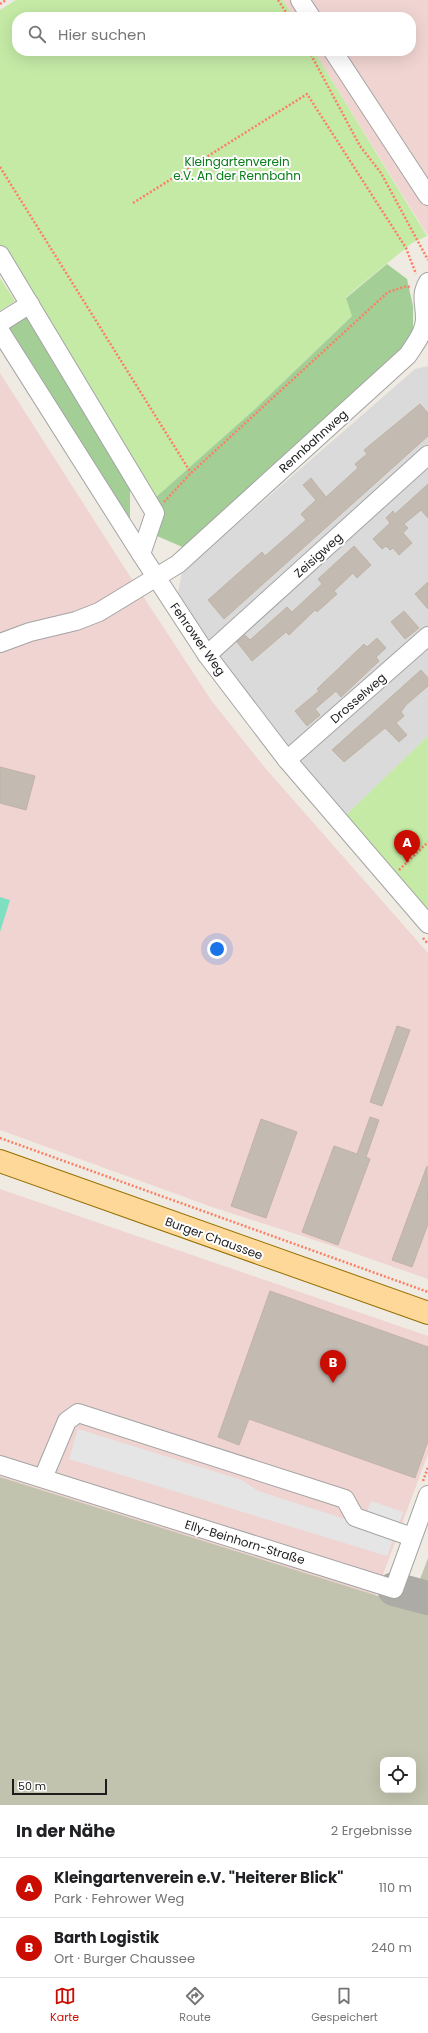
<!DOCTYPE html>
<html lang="de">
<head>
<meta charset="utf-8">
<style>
  body { margin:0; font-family:Poppins,sans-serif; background:#f2f2f2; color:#202124 }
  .controls { position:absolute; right:12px; bottom:12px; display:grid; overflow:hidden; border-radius:8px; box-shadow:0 4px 16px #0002 }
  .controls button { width:36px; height:36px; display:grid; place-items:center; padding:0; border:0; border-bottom:1px solid #e0e0e0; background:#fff; color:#202124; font:20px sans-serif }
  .scale { position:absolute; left:12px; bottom:10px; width:95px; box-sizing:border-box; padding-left:4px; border:2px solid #1d1d1d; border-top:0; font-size:11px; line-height:14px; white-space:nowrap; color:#1d1d1d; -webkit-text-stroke:3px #fff; paint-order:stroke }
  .you { position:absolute; left:217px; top:949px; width:14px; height:14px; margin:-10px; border:3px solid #fff; border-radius:50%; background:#1a73e8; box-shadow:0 0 0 6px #1a73e833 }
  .badge { display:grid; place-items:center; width:26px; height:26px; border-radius:50%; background:#ca0d00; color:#fff; font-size:13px; font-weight:700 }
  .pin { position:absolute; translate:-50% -33px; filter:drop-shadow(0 1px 2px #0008) }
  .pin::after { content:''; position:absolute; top:21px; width:14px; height:12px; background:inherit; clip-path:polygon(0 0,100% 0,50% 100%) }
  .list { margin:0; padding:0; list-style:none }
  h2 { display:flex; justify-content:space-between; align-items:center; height:52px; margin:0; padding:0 16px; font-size:17px }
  h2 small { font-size:13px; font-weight:400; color:#757577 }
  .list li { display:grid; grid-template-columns:26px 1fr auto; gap:12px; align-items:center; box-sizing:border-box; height:60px; padding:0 16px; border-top:1px solid #e0e0e0 }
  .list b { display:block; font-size:15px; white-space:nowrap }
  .list p { margin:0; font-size:13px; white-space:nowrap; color:#757577 }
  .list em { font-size:13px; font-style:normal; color:#757577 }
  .icon { flex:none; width:22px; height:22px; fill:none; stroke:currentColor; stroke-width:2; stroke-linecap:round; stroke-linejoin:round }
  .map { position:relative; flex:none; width:428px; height:1805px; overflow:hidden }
  .search { position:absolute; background:#fff; box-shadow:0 4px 16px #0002; left:12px; right:12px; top:12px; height:44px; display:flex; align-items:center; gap:10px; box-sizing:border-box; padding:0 14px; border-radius:16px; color:#757577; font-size:15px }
  .sheet { height:172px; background:#fff }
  nav { display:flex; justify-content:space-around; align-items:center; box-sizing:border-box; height:56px; border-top:1px solid #e0e0e0; background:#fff; font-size:11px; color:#757577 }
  nav a { display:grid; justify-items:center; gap:2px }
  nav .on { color:#ca0d00 }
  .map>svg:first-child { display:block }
  .residential { fill:#dbdada }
  .commercial { fill:#f0d4d1 }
  .construction { fill:#c2c3ae; fill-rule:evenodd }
  .grass { fill:#c4eaa6 }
  .forest { fill:#a3cf96 }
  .pitch { fill:#7ee0c0 }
  .parking { fill:#e5e5e5 }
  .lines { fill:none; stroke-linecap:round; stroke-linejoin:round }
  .taxiway { stroke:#adaba6; stroke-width:34 }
  .building { fill:#c3bab2; stroke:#c0b3a4 }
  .minor-casing { stroke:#a4a4a4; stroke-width:20 }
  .major-casing { stroke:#966e00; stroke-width:24 }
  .path { stroke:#fd7e65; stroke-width:2.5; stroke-dasharray:2 2; stroke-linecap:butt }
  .minor { stroke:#fff; stroke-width:18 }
  .major { stroke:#fed898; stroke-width:22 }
  .labels { text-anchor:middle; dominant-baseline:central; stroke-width:4; stroke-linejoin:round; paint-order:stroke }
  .park-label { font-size:12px; fill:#097d1a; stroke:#fff }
  .street-label { font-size:12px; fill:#1d1d1d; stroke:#fff }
</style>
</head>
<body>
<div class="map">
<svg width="428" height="1805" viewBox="0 0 428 1805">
  <rect width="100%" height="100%" fill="#efebe2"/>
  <path class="residential" d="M428,366V736L344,817L215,657L177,597L182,572L415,369Z"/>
  <g class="commercial">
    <path d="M283,0H428V236L314,51H411V17H294Z"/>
    <path d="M0,373L124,567L211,700L266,769L428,953V1279L342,1249L212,1207L0,1130Z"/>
    <path d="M0,1189L428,1336V1454L375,1596L0,1477Z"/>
  </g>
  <path class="construction" d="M0,1477L410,1606L428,1558V1805H0ZM383,1760H413V1790H383Z"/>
  <g class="grass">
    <path d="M16,0H283L294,17H17V51H314L427,236L412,243L346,297L353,315L257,407L155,498L0,246V10Z"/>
    <path d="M0,278L15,301L0,311Z"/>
    <path d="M428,736V910L344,817Z"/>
  </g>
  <g class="forest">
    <path d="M387,264L407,279L413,306V333L402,349L187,549L157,536L162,514L155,498L257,407L352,316L346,298Z"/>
    <path d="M29,315L130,485V524L6,329Z"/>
  </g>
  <path class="pitch" d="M0,897L10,900L0,932Z"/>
  <g class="parking">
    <path d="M78,1429L242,1480L258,1491L395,1535L387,1556L69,1459Z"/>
    <path d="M371,1501L403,1512L398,1526L366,1515Z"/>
  </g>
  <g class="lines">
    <path class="taxiway" d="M394,1589L428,1598"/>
  </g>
  <g class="building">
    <path d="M420,404L428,413V436L224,619L208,600L262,552L265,556L306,520L301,514L316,500L303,485L311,478L326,497L358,468L355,464L367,454L364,450Z"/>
    <path d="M428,484V518L421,510L404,524L408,528L403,533L412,543L399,555L393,548L390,550L386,546L382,549L373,539L390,523L386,518L393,511L395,514Z"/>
    <path d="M354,546L371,565L357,578L353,573L334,591L337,594L317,612L315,610L289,635L286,632L252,661L237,642L245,635L250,640L287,607L292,612L322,584L318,579Z"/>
    <path d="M428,582V609L415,594Z"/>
    <path d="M404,611L419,628L405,639L391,622Z"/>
    <path d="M377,638L386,648L376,657L379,661L341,697L336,691L315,709L320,715L307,726L295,711L319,691L317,689L364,644L367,647Z"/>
    <path d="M421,670L428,678V686L406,705L401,712L404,716L396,723L407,735L399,742L385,728L344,762L332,750Z"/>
    <path d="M0,767L35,776L26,810L0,803Z"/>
    <path d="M397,1026L410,1030L382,1106L370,1102Z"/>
    <path d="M370,1117L379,1120L366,1157L370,1159L338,1245L302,1232L334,1146L357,1154Z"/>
    <path d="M261,1119L297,1132L266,1218L231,1206Z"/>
    <path d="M427,1166L428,1224L412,1267L392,1260Z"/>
    <path d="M270,1291L428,1347V1441L415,1478L249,1419L239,1445L218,1437Z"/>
  </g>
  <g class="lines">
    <defs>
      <g id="minor">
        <path d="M300,0L311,17"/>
        <path d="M333,51L428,196"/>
        <path d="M0,255L155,513L141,554"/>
        <path d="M0,323L30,304"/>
        <path d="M0,331L141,554L207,655L287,760L428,924"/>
        <path d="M0,643L30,632L76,621L99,612L178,564L408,355C415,344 425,332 425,318C425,303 420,296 428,282"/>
        <path d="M207,655L428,455"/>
        <path d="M287,760L428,636"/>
        <path d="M0,1465L394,1589L428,1495"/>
        <path d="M43,1478L67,1421L78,1413L345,1499L355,1517L412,1537"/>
      </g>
      <path id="major" d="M0,1161L428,1313"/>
    </defs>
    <use href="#minor" class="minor-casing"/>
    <use href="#major" class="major-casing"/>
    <g class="path">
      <path d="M278,0L289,17"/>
      <path d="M0,4L6,0"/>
      <path d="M309,51L360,146L381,173L428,260"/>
      <path d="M0,167L191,473"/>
      <path d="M133,203L307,94L406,248L416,274"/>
      <path d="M164,502L191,473L388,292L407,286L411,288"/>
      <path d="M399,870L428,842"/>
      <path d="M423,938L428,944"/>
      <path d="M0,1138L428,1292"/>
      <path d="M423,1481L428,1467"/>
    </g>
    <use href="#minor" class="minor"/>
    <use href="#major" class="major"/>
  </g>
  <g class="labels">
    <g class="park-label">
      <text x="237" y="161">Kleingartenverein<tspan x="237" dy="14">e.V. An der Rennbahn</tspan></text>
    </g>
    <g class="street-label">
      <text transform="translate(313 441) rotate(-42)">Rennbahnweg</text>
      <text transform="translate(318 555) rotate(-42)">Zeisigweg</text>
      <text transform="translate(198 639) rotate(55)">Fehrower Weg</text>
      <text transform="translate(358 698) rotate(-41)">Drosselweg</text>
      <text transform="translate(214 1238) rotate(20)">Burger Chaussee</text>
      <text transform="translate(245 1542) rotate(17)">Elly-Beinhorn-Straße</text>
    </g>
  </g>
</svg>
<div class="controls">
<button><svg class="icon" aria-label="locate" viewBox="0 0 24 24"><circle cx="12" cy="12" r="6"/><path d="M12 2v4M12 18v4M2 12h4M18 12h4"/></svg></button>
</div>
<div class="scale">50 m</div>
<div class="you"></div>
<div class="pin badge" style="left:407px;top:863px">A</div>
<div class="pin badge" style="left:333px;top:1383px">B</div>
<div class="search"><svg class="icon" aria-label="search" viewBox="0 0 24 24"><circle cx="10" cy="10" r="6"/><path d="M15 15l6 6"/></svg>Hier suchen</div>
</div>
<section class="sheet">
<h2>In der Nähe<small>2 Ergebnisse</small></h2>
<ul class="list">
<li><span class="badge">A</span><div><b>Kleingartenverein e.V. &quot;Heiterer Blick&quot;</b><p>Park · Fehrower Weg</p></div><em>110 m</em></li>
<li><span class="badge">B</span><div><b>Barth Logistik</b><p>Ort · Burger Chaussee</p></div><em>240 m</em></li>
</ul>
</section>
<nav>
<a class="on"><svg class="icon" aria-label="map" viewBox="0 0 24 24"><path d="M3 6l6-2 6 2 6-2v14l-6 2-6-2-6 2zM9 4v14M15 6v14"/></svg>Karte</a>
<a><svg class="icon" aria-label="directions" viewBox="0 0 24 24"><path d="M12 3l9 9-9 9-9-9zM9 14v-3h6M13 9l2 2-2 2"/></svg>Route</a>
<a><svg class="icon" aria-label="saved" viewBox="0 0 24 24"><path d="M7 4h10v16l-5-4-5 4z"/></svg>Gespeichert</a>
</nav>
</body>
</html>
